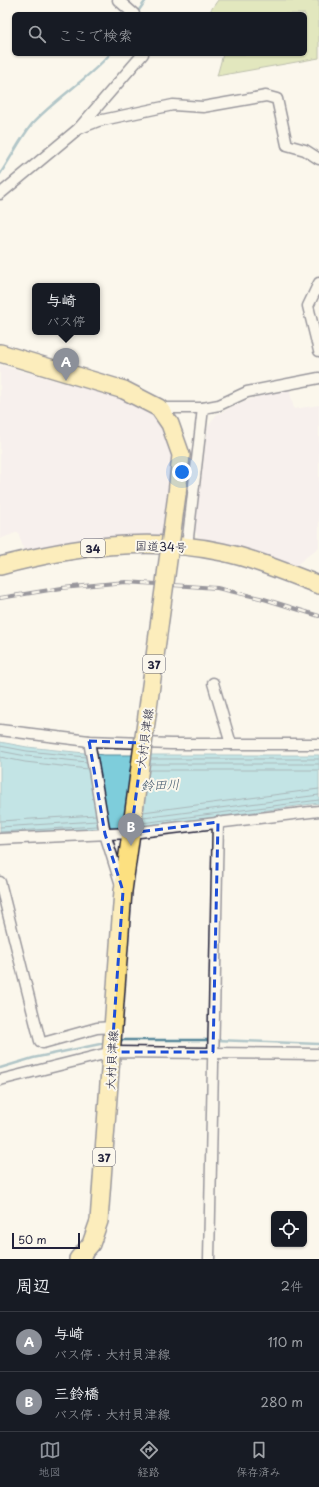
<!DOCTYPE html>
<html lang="ja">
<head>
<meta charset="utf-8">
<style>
  body { margin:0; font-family:"Playpen Sans","Klee One",sans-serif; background:#242831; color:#f1f3f6 }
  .controls { position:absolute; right:12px; bottom:12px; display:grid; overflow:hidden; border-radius:6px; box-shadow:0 1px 3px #0004 }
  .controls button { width:36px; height:36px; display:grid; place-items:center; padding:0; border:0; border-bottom:1px solid #363941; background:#171b24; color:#f1f3f6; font:20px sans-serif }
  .scale { position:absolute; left:12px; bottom:10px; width:68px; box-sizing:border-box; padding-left:4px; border:2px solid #22223b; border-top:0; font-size:11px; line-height:14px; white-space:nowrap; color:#22223b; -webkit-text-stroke:3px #fbf7ec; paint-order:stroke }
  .you { position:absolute; left:182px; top:472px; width:14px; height:14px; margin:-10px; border:3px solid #fff; border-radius:50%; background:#1a73e8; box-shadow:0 0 0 6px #1a73e833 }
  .badge { display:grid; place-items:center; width:26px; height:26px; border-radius:50%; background:#8c9099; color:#fff; font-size:13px; font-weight:700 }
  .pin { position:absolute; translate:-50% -33px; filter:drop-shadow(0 1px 2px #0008) }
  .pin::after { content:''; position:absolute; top:21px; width:14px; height:12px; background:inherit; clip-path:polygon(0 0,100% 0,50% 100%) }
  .popup { position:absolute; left:32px; top:283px; width:68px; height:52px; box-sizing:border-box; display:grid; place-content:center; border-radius:6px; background:#171b24; filter:drop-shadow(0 1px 3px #0005); font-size:13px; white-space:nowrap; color:#9ea1a6 }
  .popup b { font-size:15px; color:#f1f3f6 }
  .popup::after { content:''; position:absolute; left:50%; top:100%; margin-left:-8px; border:8px solid transparent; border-top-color:#171b24 }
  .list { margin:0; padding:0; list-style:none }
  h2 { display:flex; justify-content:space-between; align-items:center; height:52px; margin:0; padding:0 16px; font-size:17px }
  h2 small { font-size:13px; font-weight:400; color:#9ea1a6 }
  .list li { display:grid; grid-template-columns:26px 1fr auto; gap:12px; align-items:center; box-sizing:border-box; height:60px; padding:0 16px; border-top:1px solid #363941 }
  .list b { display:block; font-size:15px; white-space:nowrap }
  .list p { margin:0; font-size:13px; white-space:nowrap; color:#9ea1a6 }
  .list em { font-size:13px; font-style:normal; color:#9ea1a6 }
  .icon { flex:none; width:22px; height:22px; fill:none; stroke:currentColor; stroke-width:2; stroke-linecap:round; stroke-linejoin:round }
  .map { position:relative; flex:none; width:319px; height:1259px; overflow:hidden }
  .search { position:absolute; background:#171b24; box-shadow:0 1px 3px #0004; left:12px; right:12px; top:12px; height:44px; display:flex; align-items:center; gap:10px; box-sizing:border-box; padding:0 14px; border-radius:6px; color:#9ea1a6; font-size:15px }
  .sheet { height:172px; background:#171b24 }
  nav { display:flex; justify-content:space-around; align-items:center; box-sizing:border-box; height:56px; border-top:1px solid #363941; background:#171b24; font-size:11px; color:#9ea1a6 }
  nav a { display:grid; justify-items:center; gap:2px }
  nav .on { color:#8c9099 }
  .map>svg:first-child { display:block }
  .built { fill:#f2e6ed }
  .green { fill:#c3d286; stroke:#727a60 }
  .water { fill:#7ecddb; stroke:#59899b }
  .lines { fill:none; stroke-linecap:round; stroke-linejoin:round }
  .shore { stroke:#47667b; stroke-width:1 }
  .stream { stroke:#59899b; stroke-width:2.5 }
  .minor-casing { stroke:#22223b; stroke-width:13 }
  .primary-casing { stroke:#22223b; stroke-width:20 }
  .trunk-casing { stroke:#22223b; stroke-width:20 }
  .minor { stroke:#fbf7ec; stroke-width:10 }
  .primary { stroke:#fce080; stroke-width:17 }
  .trunk { stroke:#fce080; stroke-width:17 }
  .rail-casing { stroke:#22223b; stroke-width:4 }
  .rail { stroke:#fbf7ec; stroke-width:2.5; stroke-dasharray:8; stroke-linecap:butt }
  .primary-bridge-casing { stroke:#22223b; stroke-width:20; stroke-linecap:butt }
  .primary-bridge { stroke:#fce080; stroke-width:17 }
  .marked { fill:none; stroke:#1d4ed8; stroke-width:3; stroke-dasharray:8 5; stroke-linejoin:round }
  .labels { text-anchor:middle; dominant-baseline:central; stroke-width:4; stroke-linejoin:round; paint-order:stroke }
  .shield { fill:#fbf7ec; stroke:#636270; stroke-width:1 }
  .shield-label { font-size:11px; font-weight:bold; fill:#22223b }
  .street-label { font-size:12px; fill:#22223b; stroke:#fbf7ec }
  .water-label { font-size:13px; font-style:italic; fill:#3e556b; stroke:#fbf7ec }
</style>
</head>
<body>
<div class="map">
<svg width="319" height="1259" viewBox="0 0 319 1259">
  <rect width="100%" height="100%" fill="#fbf7ec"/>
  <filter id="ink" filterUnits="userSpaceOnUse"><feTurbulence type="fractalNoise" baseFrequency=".025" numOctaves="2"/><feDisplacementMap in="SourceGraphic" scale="8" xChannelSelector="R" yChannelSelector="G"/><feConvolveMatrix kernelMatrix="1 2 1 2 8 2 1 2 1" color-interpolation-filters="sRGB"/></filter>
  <g filter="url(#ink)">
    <g class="built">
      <path d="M0,365L143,405L159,423L170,445L173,465L165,535L71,542L24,551L18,532L0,539Z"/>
      <path d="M289,388L294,409L319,405V547L295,566L198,537L195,531L208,427L216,415L234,406L251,399Z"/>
    </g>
    <path class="green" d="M218,0H319V58L217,76L223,54H305V14H208Z"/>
    <path class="water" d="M0,742L27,747L104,755H319V803L143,827L0,836Z"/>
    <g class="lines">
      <g class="shore">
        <path d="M0,746L27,751L86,757"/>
        <path d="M0,751L26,756L87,762"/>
        <path d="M0,757L25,762L88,769"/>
        <path d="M151,759H319"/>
        <path d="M150,764H319"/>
        <path d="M149,770H319"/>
        <path d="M143,812L319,789"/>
        <path d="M143,818L319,795"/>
        <path d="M0,821L96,815"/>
        <path d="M142,823L319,800"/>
        <path d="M0,827L97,821"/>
        <path d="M0,832L97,826"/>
      </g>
      <g class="stream">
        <path d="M137,13L146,0"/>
        <path d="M0,174C11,158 20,139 32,124C56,98 87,80 110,54"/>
        <path d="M118,1040H211"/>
        <path d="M216,1040L319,1044"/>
        <path d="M0,1068L33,1058L105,1043"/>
      </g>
      <defs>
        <g id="minor">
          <path d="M118,0L134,14"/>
          <path d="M79,128L143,54"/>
          <path d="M0,194L78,129L98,121L173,105L203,107L266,96L277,99L287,145L305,150L319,159"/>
          <path d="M319,283L308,306L319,351"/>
          <path d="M159,408H203L219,405L247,392L319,378"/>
          <path d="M187,546L203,408"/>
          <path d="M213,683L231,744"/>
          <path d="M0,730L89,741L171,744H319"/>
          <path d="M89,741L105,834L121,885"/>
          <path d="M0,839L131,833L319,811"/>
          <path d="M0,882L40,1041L43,1043L97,1028L113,1027"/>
          <path d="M0,1080L112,1052L319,1054"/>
          <path d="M209,1259L218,822"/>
        </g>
        <g id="primary">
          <path d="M0,353L124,390L159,408L170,424L181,455L177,494"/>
          <path d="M78,1259L91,1244L99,1221L123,891L131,833"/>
        </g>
        <path id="trunk" d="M0,566C72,547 148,536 222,552C255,559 287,573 319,585"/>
      </defs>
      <use href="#minor" class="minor-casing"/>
      <use href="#primary" class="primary-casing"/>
      <use href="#trunk" class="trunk-casing"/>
      <use href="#minor" class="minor"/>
      <use href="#primary" class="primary"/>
      <use href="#trunk" class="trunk"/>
      <defs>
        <path id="rail" d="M0,598L62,588L126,582L217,588L264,599L319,616"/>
      </defs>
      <use href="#rail" class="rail-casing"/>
      <use href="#rail" class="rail"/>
      <defs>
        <path id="primary-bridge" d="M131,833L177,494"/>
      </defs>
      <use href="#primary-bridge" class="primary-bridge-casing"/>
      <use href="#primary-bridge" class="primary-bridge"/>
    </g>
  </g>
  <path d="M0 0H319V1259H0ZM89,741L143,743L131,833L218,822L213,1052H112L123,891L105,834Z" fill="#fbf7ec" fill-opacity=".55" fill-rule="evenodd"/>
  <path class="marked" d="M89,741L143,743L131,833L218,822L213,1052H112L123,891L105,834Z"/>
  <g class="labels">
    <g class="shield">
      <rect x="81" y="539" width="24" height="18" rx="3"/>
      <rect x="143" y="655" width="22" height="18" rx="3"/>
      <rect x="93" y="1148" width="22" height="18" rx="3"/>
    </g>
    <g class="shield-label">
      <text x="93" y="548">34</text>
      <text x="154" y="664">37</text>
      <text x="104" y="1157">37</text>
    </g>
    <g class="street-label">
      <text transform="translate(161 546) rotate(2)">国道34号</text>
      <text transform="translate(144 738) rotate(-82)">大村貝津線</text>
      <text transform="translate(111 1060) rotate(-87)">大村貝津線</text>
    </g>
    <g class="water-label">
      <text transform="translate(160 784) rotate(-2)">鈴田川</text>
    </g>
  </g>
</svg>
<div class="controls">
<button><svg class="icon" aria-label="locate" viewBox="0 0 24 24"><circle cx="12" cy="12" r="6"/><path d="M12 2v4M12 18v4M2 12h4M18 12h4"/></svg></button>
</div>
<div class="scale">50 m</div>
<div class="you"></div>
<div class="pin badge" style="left:66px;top:381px">A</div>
<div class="popup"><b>与崎</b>バス停</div>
<div class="pin badge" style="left:131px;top:846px">B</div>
<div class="search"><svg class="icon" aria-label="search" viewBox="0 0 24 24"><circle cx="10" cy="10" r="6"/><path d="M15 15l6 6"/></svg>ここで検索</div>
</div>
<section class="sheet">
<h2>周辺<small>2件</small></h2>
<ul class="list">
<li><span class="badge">A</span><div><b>与崎</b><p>バス停 · 大村貝津線</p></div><em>110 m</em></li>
<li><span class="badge">B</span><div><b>三鈴橋</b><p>バス停 · 大村貝津線</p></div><em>280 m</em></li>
</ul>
</section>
<nav>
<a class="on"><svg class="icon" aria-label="map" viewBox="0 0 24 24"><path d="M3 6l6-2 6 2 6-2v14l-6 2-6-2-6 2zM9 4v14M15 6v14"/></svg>地図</a>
<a><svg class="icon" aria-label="directions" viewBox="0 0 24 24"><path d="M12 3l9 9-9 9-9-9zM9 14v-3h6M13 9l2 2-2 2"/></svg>経路</a>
<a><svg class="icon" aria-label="saved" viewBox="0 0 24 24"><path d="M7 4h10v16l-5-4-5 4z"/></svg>保存済み</a>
</nav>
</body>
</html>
